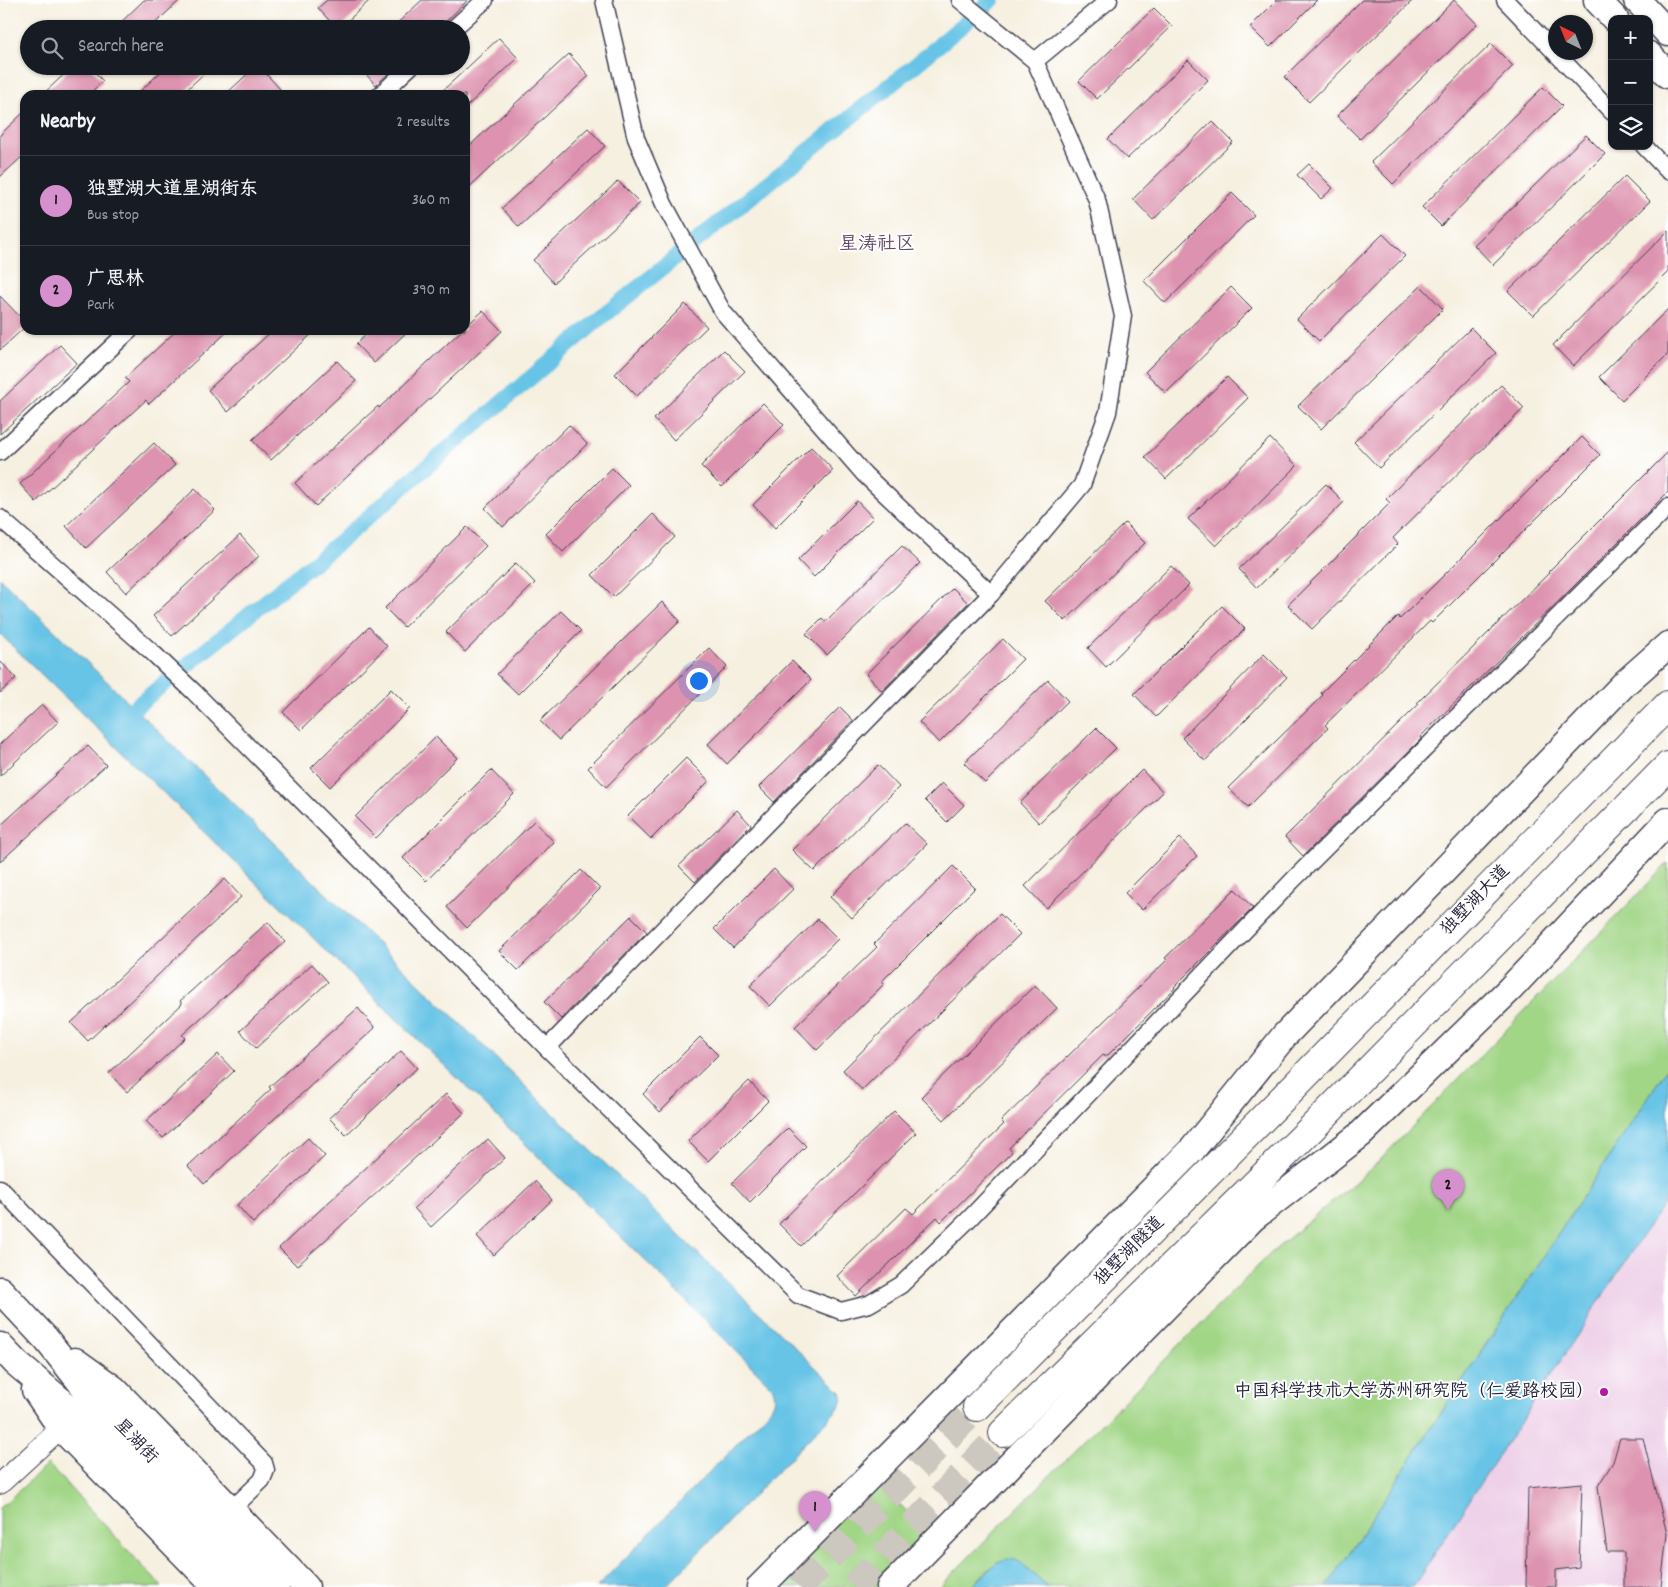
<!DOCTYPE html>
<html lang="en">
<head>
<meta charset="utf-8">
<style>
  body { margin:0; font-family:Dekko,"LXGW WenKai TC",sans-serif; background:#20242c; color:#f1f3f6 }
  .controls { position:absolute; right:15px; top:15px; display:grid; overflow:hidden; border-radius:10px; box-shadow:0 1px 4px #0004 }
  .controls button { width:45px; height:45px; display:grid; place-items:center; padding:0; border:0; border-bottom:1px solid #363941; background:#171b24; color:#f1f3f6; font:25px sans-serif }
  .compass { position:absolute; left:1548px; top:15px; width:45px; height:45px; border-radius:50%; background:#171b24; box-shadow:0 1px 4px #0004; rotate:317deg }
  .you { position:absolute; left:698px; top:680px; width:18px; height:18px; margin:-12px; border:4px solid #fff; border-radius:50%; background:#1a73e8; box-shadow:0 0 0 8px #1a73e833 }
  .badge { display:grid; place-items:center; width:32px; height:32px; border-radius:50%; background:#d690ce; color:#111; font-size:16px; font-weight:700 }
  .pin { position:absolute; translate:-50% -41px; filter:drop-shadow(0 1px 2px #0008) }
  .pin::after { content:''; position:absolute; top:26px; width:18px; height:15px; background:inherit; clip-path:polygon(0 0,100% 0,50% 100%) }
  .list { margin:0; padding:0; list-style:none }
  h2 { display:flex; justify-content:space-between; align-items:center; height:65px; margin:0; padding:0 20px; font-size:21px }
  h2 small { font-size:16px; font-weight:400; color:#9ea1a6 }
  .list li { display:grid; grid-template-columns:32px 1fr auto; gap:15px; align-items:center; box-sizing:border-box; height:90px; padding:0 20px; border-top:1px solid #363941 }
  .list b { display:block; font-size:19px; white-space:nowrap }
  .list p { margin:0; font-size:16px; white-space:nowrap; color:#9ea1a6 }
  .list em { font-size:16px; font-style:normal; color:#9ea1a6 }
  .icon { flex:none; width:28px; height:28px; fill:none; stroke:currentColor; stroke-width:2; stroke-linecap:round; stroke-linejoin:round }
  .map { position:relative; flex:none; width:1668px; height:1587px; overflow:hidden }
  .search { position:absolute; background:#171b24; box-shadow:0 1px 4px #0004; left:20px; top:20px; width:450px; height:55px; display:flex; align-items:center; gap:12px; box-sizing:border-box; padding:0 18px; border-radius:28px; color:#9ea1a6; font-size:19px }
  .panel { position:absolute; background:#171b24; box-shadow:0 1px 4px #0004; left:20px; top:90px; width:450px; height:245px; border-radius:15px }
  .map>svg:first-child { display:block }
  .built { fill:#eed0e8 }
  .green { fill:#a2d687; stroke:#627c61 }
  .water { fill:#68c4e6; stroke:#457390 }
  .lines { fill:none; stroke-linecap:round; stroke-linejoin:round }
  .canal { stroke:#68c4e6; stroke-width:16 }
  .building { fill:#dd93af }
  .trunk-tunnel { stroke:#ccc7bf; stroke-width:28; stroke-dasharray:28 14; stroke-linecap:butt }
  .minor-casing { stroke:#424154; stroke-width:19 }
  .tertiary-casing { stroke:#424154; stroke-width:22 }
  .primary-casing { stroke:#424154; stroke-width:29 }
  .trunk-casing { stroke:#424154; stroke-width:30 }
  .minor { stroke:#fff; stroke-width:16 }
  .tertiary { stroke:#fff; stroke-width:20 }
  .primary { stroke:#fff; stroke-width:26 }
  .trunk { stroke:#fff; stroke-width:28 }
  .poi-dot { fill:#b5179e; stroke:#fff; stroke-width:2 }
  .labels { text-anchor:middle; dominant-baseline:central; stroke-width:4; stroke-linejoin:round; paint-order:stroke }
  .street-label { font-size:18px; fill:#22223b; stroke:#fff }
  .poi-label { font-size:18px; fill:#22223b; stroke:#fff; text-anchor:end }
  .neighbourhood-label { font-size:19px; fill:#634a64; stroke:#fff }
</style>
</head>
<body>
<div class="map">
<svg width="1668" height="1587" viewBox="0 0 1668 1587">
  <rect width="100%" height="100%" fill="#fff"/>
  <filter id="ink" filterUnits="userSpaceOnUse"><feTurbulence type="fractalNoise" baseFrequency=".02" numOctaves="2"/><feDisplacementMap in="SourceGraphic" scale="10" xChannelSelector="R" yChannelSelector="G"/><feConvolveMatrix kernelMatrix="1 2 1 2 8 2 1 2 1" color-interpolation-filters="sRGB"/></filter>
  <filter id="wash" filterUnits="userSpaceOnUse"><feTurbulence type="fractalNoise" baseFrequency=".0096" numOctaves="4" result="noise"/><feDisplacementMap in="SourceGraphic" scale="20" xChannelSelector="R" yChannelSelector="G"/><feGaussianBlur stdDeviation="1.12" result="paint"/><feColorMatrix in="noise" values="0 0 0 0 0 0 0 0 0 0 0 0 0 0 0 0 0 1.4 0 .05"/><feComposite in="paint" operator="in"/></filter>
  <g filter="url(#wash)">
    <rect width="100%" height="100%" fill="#f6f0e0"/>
    <path class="built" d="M1668,1196V1587H1413Z"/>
    <g class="green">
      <path d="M1668,863V1067L1327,1587H1047L1021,1563C999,1552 985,1573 972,1587H939L1270,1254L1374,1166Z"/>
      <path d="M48,1464L162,1587H0V1508Z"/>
      <path d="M875,1480L931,1535L880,1587H771Z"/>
    </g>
    <g class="water">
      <path d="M0,578L841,1392C844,1400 841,1405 836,1411L665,1587H597L768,1412C775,1403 777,1397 772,1387L657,1272L0,634Z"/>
      <path d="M1668,1067V1196L1413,1587H1327Z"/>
      <path d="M1007,1559L1016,1560L1021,1563L1047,1587H972L997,1562Z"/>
    </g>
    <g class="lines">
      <path class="canal" d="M134,708L338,543L604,315L913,67L992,0"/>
    </g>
    <g id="blocks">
      <g class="building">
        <path d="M144,0H180L149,29H114Z"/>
        <path d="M327,0H370L339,29H337L318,8Z"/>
        <path d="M422,0H468L438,29H391Z"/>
        <path d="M1277,0H1317L1270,47L1250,27Z"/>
        <path d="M1362,0H1413L1309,102L1284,77Z"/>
        <path d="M1454,0L1477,24L1360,139L1337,116Z"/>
        <path d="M1154,8L1172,26L1097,99L1079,81Z"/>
        <path d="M499,38L518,58L465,108V95H438Z"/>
        <path d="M1491,44L1513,66L1393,184L1371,162Z"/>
        <path d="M569,54L589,76L465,191V150Z"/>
        <path d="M1188,60L1208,80L1127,159L1108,139Z"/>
        <path d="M73,66H89L103,81L88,95H42Z"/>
        <path d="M167,66H212L181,95H136Z"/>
        <path d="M256,66H259L280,89L274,95H225Z"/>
        <path d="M358,66H396L376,85Z"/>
        <path d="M1543,87L1562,106L1441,226L1422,207Z"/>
        <path d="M25,111V154L0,177V135Z"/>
        <path d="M1212,121L1233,142L1153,220L1133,199Z"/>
        <path d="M588,128L605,146L519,227L502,208Z"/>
        <path d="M1586,135L1605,154L1493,265L1474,245Z"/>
        <path d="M1309,164L1333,188L1321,199L1297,175Z"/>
        <path d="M1625,176L1650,201L1533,316L1508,291Z"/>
        <path d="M618,181L640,203L554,283L533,260Z"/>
        <path d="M1232,193L1254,215L1165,303L1144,281Z"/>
        <path d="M1668,231V272L1573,366L1553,345Z"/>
        <path d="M1383,234L1405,256L1319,341L1297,319Z"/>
        <path d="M1421,286L1443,309L1321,429L1298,406Z"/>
        <path d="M1231,287L1252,308L1166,393L1145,372Z"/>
        <path d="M0,296L25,322V327L0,350Z"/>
        <path d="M685,304L707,327L637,396L615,374Z"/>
        <path d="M1668,309V354L1622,400L1599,377Z"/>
        <path d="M483,311L502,331L316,506L295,483L378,406L379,408L462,330H465V327Z"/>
        <path d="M1471,328L1496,353L1379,468L1354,442Z"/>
        <path d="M177,330H229L149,404L146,400L36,502L20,484L129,382L125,378Z"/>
        <path d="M273,330H316L228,412L208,390Z"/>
        <path d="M371,330H409L374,363L356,344Z"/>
        <path d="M60,345L77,363L0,434V401Z"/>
        <path d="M724,350L745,371L674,440L654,419Z"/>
        <path d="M337,361L356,381L271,460L252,440Z"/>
        <path d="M1227,377L1248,398L1166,479L1145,457Z"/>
        <path d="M1501,385L1524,408L1393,538L1398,544L1312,629L1288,605L1390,503L1386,499Z"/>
        <path d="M763,403L784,425L722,487L701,466Z"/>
        <path d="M569,425L587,444L503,527L485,508Z"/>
        <path d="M1582,437L1600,455L1432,623L1430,621L1325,725L1328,728L1248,807L1228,788L1323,695L1321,693L1398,616L1400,619Z"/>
        <path d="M1270,438L1297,466L1216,546L1188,519Z"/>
        <path d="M154,443L175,465L86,548L66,526Z"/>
        <path d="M811,447L833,470L775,528L753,505Z"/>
        <path d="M1668,452V492L1568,592L1420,737L1421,739L1303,856L1285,837L1419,704L1417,703L1549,573L1548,572Z"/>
        <path d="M612,468L629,485L563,552L546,534Z"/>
        <path d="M1326,484L1344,502L1257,588L1239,569Z"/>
        <path d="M195,489L215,510L126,593L107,572Z"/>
        <path d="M857,501L873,518L814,577L798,560Z"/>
        <path d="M653,514L675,537L614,597L592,575Z"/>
        <path d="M1125,523L1145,543L1065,621L1045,601Z"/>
        <path d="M467,527L486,546L404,627L385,608Z"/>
        <path d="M240,535L259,556L172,636L153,616Z"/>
        <path d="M902,546L920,563L827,655L806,634L822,618L825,622Z"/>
        <path d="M516,563L535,583L465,652L446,632Z"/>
        <path d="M1171,566L1189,585L1106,667L1088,648Z"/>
        <path d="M953,588L968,603L882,691L866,674Z"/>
        <path d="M662,602L680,621L559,740L540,721Z"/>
        <path d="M1222,606L1245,629L1156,717L1134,694Z"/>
        <path d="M561,611L581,631L518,694L497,674Z"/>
        <path d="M369,627L387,646L301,730L283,712Z"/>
        <path d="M1003,639L1023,659L939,743L919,722Z"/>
        <path d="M709,648L727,667L606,787L588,768Z"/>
        <path d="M1264,654L1287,677L1205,761L1182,738Z"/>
        <path d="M0,661L16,678L0,693Z"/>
        <path d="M792,661L811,680L727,764L708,744Z"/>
        <path d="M1048,680L1068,701L985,783L964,763Z"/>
        <path d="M391,689L410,708L330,787L311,768Z"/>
        <path d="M42,705L58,722L0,776V744Z"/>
        <path d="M840,707L853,720L774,802L759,787Z"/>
        <path d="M1096,728L1116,748L1039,823L1020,803Z"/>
        <path d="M436,737L457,758L376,838L355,817Z"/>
        <path d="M88,746L106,765L0,862V826Z"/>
        <path d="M686,758L709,781L651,839L628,816Z"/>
        <path d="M878,765L899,787L814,871L792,850Z"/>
        <path d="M491,770L514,794L426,881L403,858Z"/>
        <path d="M1142,770L1163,792L1046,908L1025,886Z"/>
        <path d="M942,783L964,805L947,822L925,800Z"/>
        <path d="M737,810L751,825L695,882L679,866Z"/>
        <path d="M534,821L554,842L467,928L447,907Z"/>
        <path d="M905,823L927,844L852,918L830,897Z"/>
        <path d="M1180,838L1197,856L1142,910L1125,893Z"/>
        <path d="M953,866L975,888L882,981L884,984L817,1050L795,1027L877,947L874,944Z"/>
        <path d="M774,869L793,889L733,948L714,929Z"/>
        <path d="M581,870L600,889L518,970L499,951Z"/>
        <path d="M225,879L241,897L88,1041L71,1023Z"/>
        <path d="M1235,889L1253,908L1174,987L1175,988L1106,1057L1103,1055L1009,1148L1012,1152L941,1222L937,1217L856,1296L837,1276L906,1208L913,1214L1004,1124L1001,1121L1167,960L1165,958Z"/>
        <path d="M1000,914L1020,934L862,1090L843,1070Z"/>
        <path d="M631,916L647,932L561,1019L544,1002Z"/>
        <path d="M818,919L838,939L770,1006L750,986Z"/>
        <path d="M268,922L285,942L182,1035L185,1038L127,1092L109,1073L182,1004L180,1001Z"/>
        <path d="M312,964L328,982L256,1048L240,1031Z"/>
        <path d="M1035,985L1057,1008L944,1120L921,1097Z"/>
        <path d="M358,1008L375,1028L287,1107L204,1184L188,1166L271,1089L269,1087Z"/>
        <path d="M700,1037L718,1055L660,1112L643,1094Z"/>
        <path d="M401,1051L417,1068L346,1135L329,1118Z"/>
        <path d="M218,1054L234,1071L163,1138L146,1121Z"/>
        <path d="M749,1081L768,1101L708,1161L688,1141Z"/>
        <path d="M446,1094L464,1113L297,1266L279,1248Z"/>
        <path d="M894,1111L916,1133L801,1246L779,1224Z"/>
        <path d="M788,1128L806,1146L750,1202L732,1183Z"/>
        <path d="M308,1138L325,1156L253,1223L237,1205Z"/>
        <path d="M488,1139L505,1158L431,1227L414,1208Z"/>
        <path d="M535,1181L552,1200L494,1255L477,1236Z"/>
        <path d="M1620,1438H1643L1667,1534L1661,1587H1624V1552H1607L1598,1486L1613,1462Z"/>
        <path d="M1582,1483L1579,1567L1556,1570V1587H1526L1528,1488Z"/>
      </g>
    </g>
  </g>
  <g filter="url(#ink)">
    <use href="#blocks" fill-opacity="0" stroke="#424154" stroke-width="1"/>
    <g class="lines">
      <g class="trunk-tunnel">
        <path d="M799,1587L977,1407"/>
        <path d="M854,1587L1003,1433"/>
      </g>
      <defs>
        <g id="minor">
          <path d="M604,0L636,138L664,204L723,312L864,474L991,594"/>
          <path d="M1505,0L1612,112"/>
          <path d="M453,29L485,0"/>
          <path d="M1035,61L1109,0"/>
          <path d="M380,95L411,66"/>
          <path d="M1644,146L1668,171"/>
          <path d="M0,452L130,330"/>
          <path d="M0,518L153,653L194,692L547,1048L798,1295L841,1311L869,1304L901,1285L968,1220L1294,879L1668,507"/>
          <path d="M547,1048L991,594L1082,485L1108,412L1123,316L1097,200L1035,61L960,0"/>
          <path d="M0,1188L264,1463L266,1470L262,1480L232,1509"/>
        </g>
        <path id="tertiary" d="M0,1484L61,1428"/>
        <g id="primary">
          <path d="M1597,0L1615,19"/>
          <path d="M1637,0L1668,33"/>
          <path d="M1649,55L1668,75"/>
          <path d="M0,1290L46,1339L97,1403L276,1587"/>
          <path d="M0,1346L16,1363L79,1416L247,1587"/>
          <path d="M75,1361L114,1389L306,1587"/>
          <path d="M35,1390L61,1428L216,1587"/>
          <path d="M760,1587L1192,1150L1285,1035L1625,683L1668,645"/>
          <path d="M890,1587L1253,1218L1361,1134L1510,989L1668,821"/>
        </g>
        <g id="trunk">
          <path d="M977,1407L1284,1097L1668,705"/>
          <path d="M1003,1433L1313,1127L1668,766"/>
        </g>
      </defs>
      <use href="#minor" class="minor-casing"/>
      <use href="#tertiary" class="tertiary-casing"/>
      <use href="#primary" class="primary-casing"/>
      <use href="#trunk" class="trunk-casing"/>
      <use href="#minor" class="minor"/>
      <use href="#tertiary" class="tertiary"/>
      <use href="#primary" class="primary"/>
      <use href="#trunk" class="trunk"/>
    </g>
  </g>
  <circle class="poi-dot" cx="1604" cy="1392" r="5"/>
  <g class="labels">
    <g class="street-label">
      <text transform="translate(1476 901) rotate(-46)">独墅湖大道</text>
      <text transform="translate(1130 1252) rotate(-45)">独墅湖隧道</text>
      <text transform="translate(135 1442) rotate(46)">星湖街</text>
    </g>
    <g class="poi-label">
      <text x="1594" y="1392">中国科学技术大学苏州研究院（仁爱路校园）</text>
    </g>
    <g class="neighbourhood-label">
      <text x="877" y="245">星涛社区</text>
    </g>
  </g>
</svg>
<div class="controls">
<button>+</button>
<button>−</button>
<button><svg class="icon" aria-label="layers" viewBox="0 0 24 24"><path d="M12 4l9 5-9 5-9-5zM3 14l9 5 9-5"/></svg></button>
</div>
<svg class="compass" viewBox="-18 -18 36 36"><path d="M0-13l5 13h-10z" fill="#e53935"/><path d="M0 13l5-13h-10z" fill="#9ea1a6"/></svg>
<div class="you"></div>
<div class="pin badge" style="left:815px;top:1532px">1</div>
<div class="pin badge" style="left:1448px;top:1210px">2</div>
<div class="search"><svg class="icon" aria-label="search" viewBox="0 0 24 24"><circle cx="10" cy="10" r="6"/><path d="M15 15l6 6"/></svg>Search here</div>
<section class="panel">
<h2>Nearby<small>2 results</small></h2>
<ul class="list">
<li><span class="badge">1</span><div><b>独墅湖大道星湖街东</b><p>Bus stop</p></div><em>360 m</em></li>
<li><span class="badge">2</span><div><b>广思林</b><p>Park</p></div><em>390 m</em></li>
</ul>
</section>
</div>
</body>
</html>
